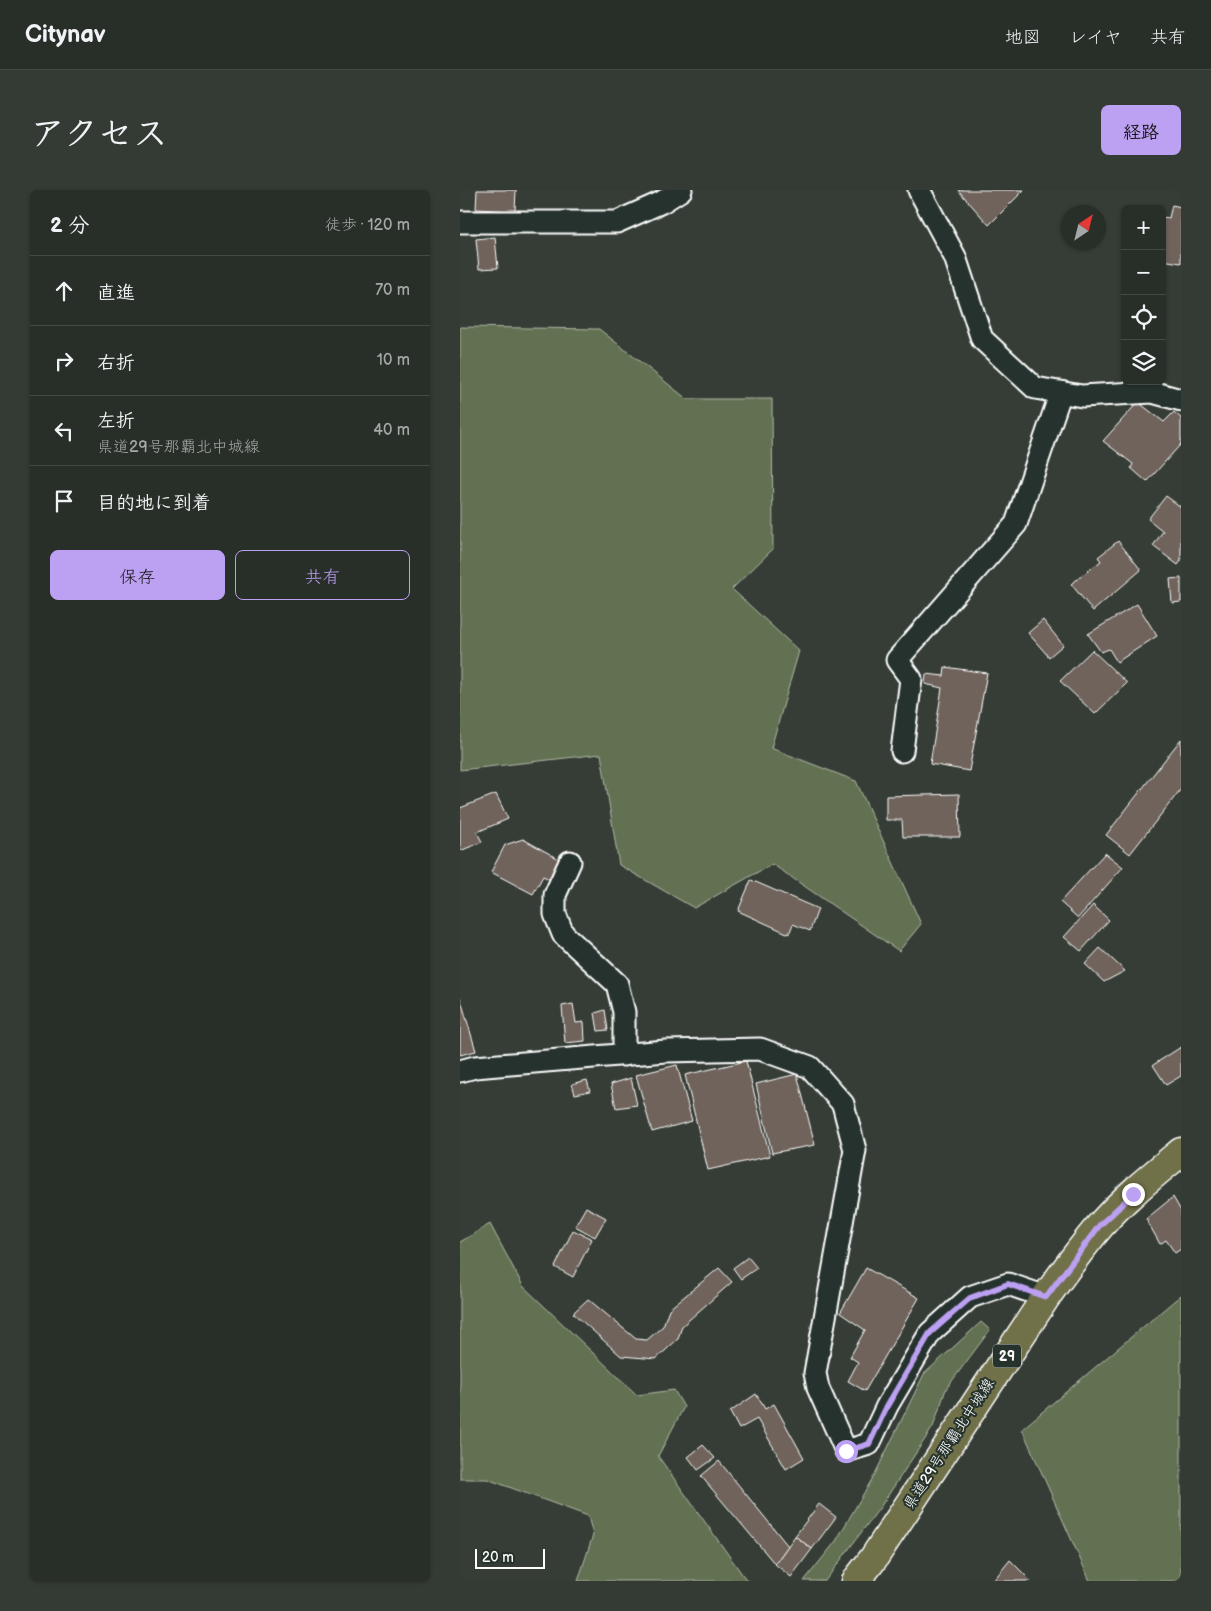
<!DOCTYPE html>
<html lang="ja">
<head>
<meta charset="utf-8">
<style>
  body { margin:0; font-family:"Balsamiq Sans","Klee One",sans-serif; background:#343a34; color:#f1f3f6 }
  .controls { position:absolute; right:15px; top:15px; display:grid; overflow:hidden; border-radius:8px; box-shadow:0 1px 4px #0004 }
  .controls button { width:45px; height:45px; display:grid; place-items:center; padding:0; border:0; border-bottom:1px solid #444a45; background:#282e28; color:#f1f3f6; font:25px sans-serif }
  .compass { position:absolute; left:601px; top:15px; width:45px; height:45px; border-radius:50%; background:#282e28; box-shadow:0 1px 4px #0004; rotate:35deg }
  .scale { position:absolute; left:15px; bottom:12px; width:70px; box-sizing:border-box; padding-left:5px; border:2px solid #fff; border-top:0; font-size:14px; line-height:18px; white-space:nowrap; color:#fff; -webkit-text-stroke:4px #26332d; paint-order:stroke }
  .stop { position:absolute; width:15px; height:15px; margin:-11px; border:4px solid #bca0f2; border-radius:50%; background:#fff }
  .stop.end { background:#bca0f2; border-color:#fff; box-shadow:0 1px 5px #0008 }
  .list { margin:0; padding:0; list-style:none }
  h2 { display:flex; justify-content:space-between; align-items:center; height:65px; margin:0; padding:0 20px; font-size:21px }
  h2 small { font-size:16px; font-weight:400; color:#a5a8a8 }
  .list li { display:grid; grid-template-columns:32px 1fr auto; gap:15px; align-items:center; box-sizing:border-box; height:70px; padding:0 20px; border-top:1px solid #444a45 }
  .list b { display:block; font-size:19px; white-space:nowrap }
  .list p { margin:0; font-size:16px; white-space:nowrap; color:#a5a8a8 }
  .list em { font-size:16px; font-style:normal; color:#a5a8a8 }
  .actions { display:flex; gap:10px; padding:15px 20px }
  .actions a { flex:1; padding:11px 0; border:1px solid #bca0f2; border-radius:8px; text-align:center; font-size:18px; color:#bca0f2 }
  .actions .main { background:#bca0f2; color:#111 }
  .icon { flex:none; width:28px; height:28px; fill:none; stroke:currentColor; stroke-width:2; stroke-linecap:round; stroke-linejoin:round }
  .map { position:relative; flex:none; width:721px; height:1391px; overflow:hidden; border-radius:8px }
  header { display:flex; align-items:center; gap:30px; box-sizing:border-box; height:70px; padding:0 25px; background:#282e28; border-bottom:1px solid #444a45 }
  header strong { font-size:24px }
  nav { display:flex; gap:28px; margin-inline-start:auto; font-size:18px }
  .intro { display:flex; align-items:center; justify-content:space-between; box-sizing:border-box; height:120px; padding:0 30px }
  h1 { margin:0; font-size:35px }
  .button { padding:12px 22px; border-radius:8px; background:#bca0f2; color:#111; font-size:18px; font-weight:700 }
  main { display:flex; gap:30px; padding:0 30px }
  aside { flex:1; background:#282e28; border-radius:8px; box-shadow:0 1px 4px #0004 }
  .map>svg:first-child { display:block }
  .green { fill:#647152; stroke:#b2b8a8 }
  .building { fill:#70645c; stroke:#fff }
  .lines { fill:none; stroke-linecap:round; stroke-linejoin:round }
  .minor-casing { stroke:#fff; stroke-width:25 }
  .primary-casing { stroke:#fff; stroke-width:31 }
  .minor { stroke:#26332d; stroke-width:21 }
  .primary { stroke:#70704a; stroke-width:28 }
  .route { stroke:#bca0f2; stroke-width:6 }
  .labels { text-anchor:middle; dominant-baseline:central; stroke-width:4; stroke-linejoin:round; paint-order:stroke }
  .shield { fill:#26332d; stroke:#bec2c0; stroke-width:1 }
  .shield-label { font-size:14px; font-weight:bold; fill:#fff }
  .street-label { font-size:15px; fill:#fff; stroke:#26332d }
</style>
</head>
<body>
<header>
<strong>Citynav</strong>
<nav><a>地図</a><a>レイヤ</a><a>共有</a></nav>
</header>
<div class="intro"><h1>アクセス</h1><a class="button">経路</a></div>
<main>
<aside>
<h2>2 分<small>徒歩 · 120 m</small></h2>
<ul class="list">
<li><svg class="icon" aria-label="ahead" viewBox="0 0 24 24"><path d="M12 20V5M6 11l6-6 6 6"/></svg><div><b>直進</b></div><em>70 m</em></li>
<li><svg class="icon" aria-label="right" viewBox="0 0 24 24"><path d="M7 20v-9h11M14 6l5 5-5 5"/></svg><div><b>右折</b></div><em>10 m</em></li>
<li><svg class="icon" aria-label="left" viewBox="0 0 24 24"><path d="M17 20v-9H6M10 6l-5 5 5 5"/></svg><div><b>左折</b><p>県道29号那覇北中城線</p></div><em>40 m</em></li>
<li><svg class="icon" aria-label="arrive" viewBox="0 0 24 24"><path d="M6 21V4h12l-3 4 3 4H6"/></svg><div><b>目的地に到着</b></div></li>
</ul>
<div class="actions"><a class="main">保存</a><a>共有</a></div>
</aside>
<div class="map">
<svg width="721" height="1391" viewBox="0 0 721 1391">
  <rect width="100%" height="100%" fill="#353d36"/>
  <filter id="ink" filterUnits="userSpaceOnUse"><feTurbulence type="fractalNoise" baseFrequency=".02" numOctaves="2"/><feDisplacementMap in="SourceGraphic" scale="10" xChannelSelector="R" yChannelSelector="G"/><feConvolveMatrix kernelMatrix="1 2 1 2 8 2 1 2 1" color-interpolation-filters="sRGB"/></filter>
  <g filter="url(#ink)">
    <g class="green">
      <path d="M0,137L139,139L227,209H312L313,359L272,399L339,461L311,558L396,591L461,734L439,761L312,674L234,718L159,675L141,564L0,580Z"/>
      <path d="M30,1034L63,1096L177,1205L214,1200L224,1217L198,1266L287,1391H118L133,1345L128,1326L27,1289H0V1052Z"/>
      <path d="M721,1105V1391H630L562,1239Z"/>
      <path d="M521,1132L530,1140L486,1199L473,1237L421,1316L365,1391H344L376,1351L415,1284L464,1184Z"/>
    </g>
    <g class="building">
      <path d="M17,0H56L55,21L16,19Z"/>
      <path d="M498,0H564L529,35Z"/>
      <path d="M712,15L721,17V73L702,70V27L709,28Z"/>
      <path d="M35,47L38,78L19,79L16,49Z"/>
      <path d="M678,212L704,232L714,222L721,228V254L687,292L671,278L673,274L643,251Z"/>
      <path d="M706,306L721,317V371L718,375L693,356L703,341L688,329Z"/>
      <path d="M658,351L681,380L633,421L611,394L641,371L638,367Z"/>
      <path d="M721,388V412L712,413L710,389Z"/>
      <path d="M677,414L697,446L657,472L649,459L641,462L628,444Z"/>
      <path d="M583,430L603,455L589,467L568,443Z"/>
      <path d="M632,460L667,493L635,524L600,491Z"/>
      <path d="M485,477L527,483L509,581L470,574L482,498L465,494L466,484L484,486Z"/>
      <path d="M721,549V599L670,664L646,645Z"/>
      <path d="M36,604L48,629L17,642L22,652L0,661V618Z"/>
      <path d="M499,604L500,647H443L442,630H426V606Z"/>
      <path d="M63,649L99,669L89,689L83,686L73,704L31,682L45,655Z"/>
      <path d="M645,663L663,677L618,728L600,712Z"/>
      <path d="M291,690L358,719L350,741L333,734L329,744L278,721Z"/>
      <path d="M633,715L649,730L621,761L604,747Z"/>
      <path d="M640,758L665,781L644,792L625,774Z"/>
      <path d="M0,807L16,861L0,865Z"/>
      <path d="M113,814L116,833L124,832L125,851L105,853L102,816Z"/>
      <path d="M145,820L148,840L138,841L135,823Z"/>
      <path d="M721,857V886L706,895L693,875Z"/>
      <path d="M286,871L310,966L248,980L225,885Z"/>
      <path d="M217,875L232,931L192,942L176,885Z"/>
      <path d="M337,884L355,955L312,963L296,894Z"/>
      <path d="M171,888L177,915L156,918L151,894Z"/>
      <path d="M127,890L130,901L115,904L112,894Z"/>
      <path d="M713,1007L721,1021V1059L715,1063L706,1050L700,1054L686,1029Z"/>
      <path d="M126,1017L146,1028L135,1047L115,1036Z"/>
      <path d="M113,1040L132,1049L113,1087L95,1077Z"/>
      <path d="M288,1067L297,1078L281,1089L273,1078Z"/>
      <path d="M259,1078L272,1092L222,1136L218,1149L196,1169L161,1166L113,1123L128,1109L176,1149L187,1150L203,1136L209,1119Z"/>
      <path d="M406,1078L459,1108L405,1201L388,1191L398,1172L390,1167L405,1140L380,1123Z"/>
      <path d="M296,1204L305,1219L314,1214L344,1268L326,1279L297,1229L279,1239L270,1222Z"/>
      <path d="M243,1255L255,1268L238,1280L228,1267Z"/>
      <path d="M259,1271L328,1356L315,1374L241,1286Z"/>
      <path d="M359,1314L376,1327L352,1359L335,1346Z"/>
      <path d="M335,1346L352,1359L331,1387L315,1374Z"/>
      <path d="M550,1370L571,1391H533Z"/>
    </g>
    <g class="lines">
      <defs>
        <g id="minor">
          <path d="M459,0L495,67L522,149L575,198L622,206L692,202L721,210"/>
          <path d="M0,32H157L202,12L221,0"/>
          <path d="M442,561L451,489L437,470L556,334L601,202"/>
          <path d="M110,672L95,705V724L103,744L157,794L164,822V865"/>
          <path d="M0,881L15,877L206,861L300,859L350,877L383,914L395,960L355,1183L358,1198L386,1261L409,1254L427,1216L470,1143L510,1107L548,1094L586,1107"/>
        </g>
        <path id="primary" d="M396,1391L413,1369L586,1107C603,1083 620,1059 639,1037C663,1009 693,985 721,962"/>
      </defs>
      <use href="#minor" class="minor-casing"/>
      <use href="#primary" class="primary-casing"/>
      <use href="#minor" class="minor"/>
      <use href="#primary" class="primary"/>
    </g>
  </g>
  <g class="lines" filter="url(#ink)">
    <path class="route" d="M386,1261L409,1254L427,1216L470,1143L510,1108L548,1094L586,1107L639,1036L673,1004"/>
  </g>
  <g class="labels">
    <rect class="shield" x="533" y="1154.5" width="28" height="23" rx="4"/>
    <g class="shield-label">
      <text x="547" y="1166">29</text>
    </g>
    <g class="street-label">
      <text transform="translate(489 1254) rotate(-57)">県道29号那覇北中城線</text>
    </g>
  </g>
</svg>
<div class="controls">
<button>+</button>
<button>−</button>
<button><svg class="icon" aria-label="locate" viewBox="0 0 24 24"><circle cx="12" cy="12" r="6"/><path d="M12 2v4M12 18v4M2 12h4M18 12h4"/></svg></button>
<button><svg class="icon" aria-label="layers" viewBox="0 0 24 24"><path d="M12 4l9 5-9 5-9-5zM3 14l9 5 9-5"/></svg></button>
</div>
<svg class="compass" viewBox="-18 -18 36 36"><path d="M0-13l5 13h-10z" fill="#e53935"/><path d="M0 13l5-13h-10z" fill="#a5a8a8"/></svg>
<div class="scale">20 m</div>
<div class="stop" style="left:386px;top:1261px"></div>
<div class="stop end" style="left:673px;top:1004px"></div>
</div>
</main>
</body>
</html>
